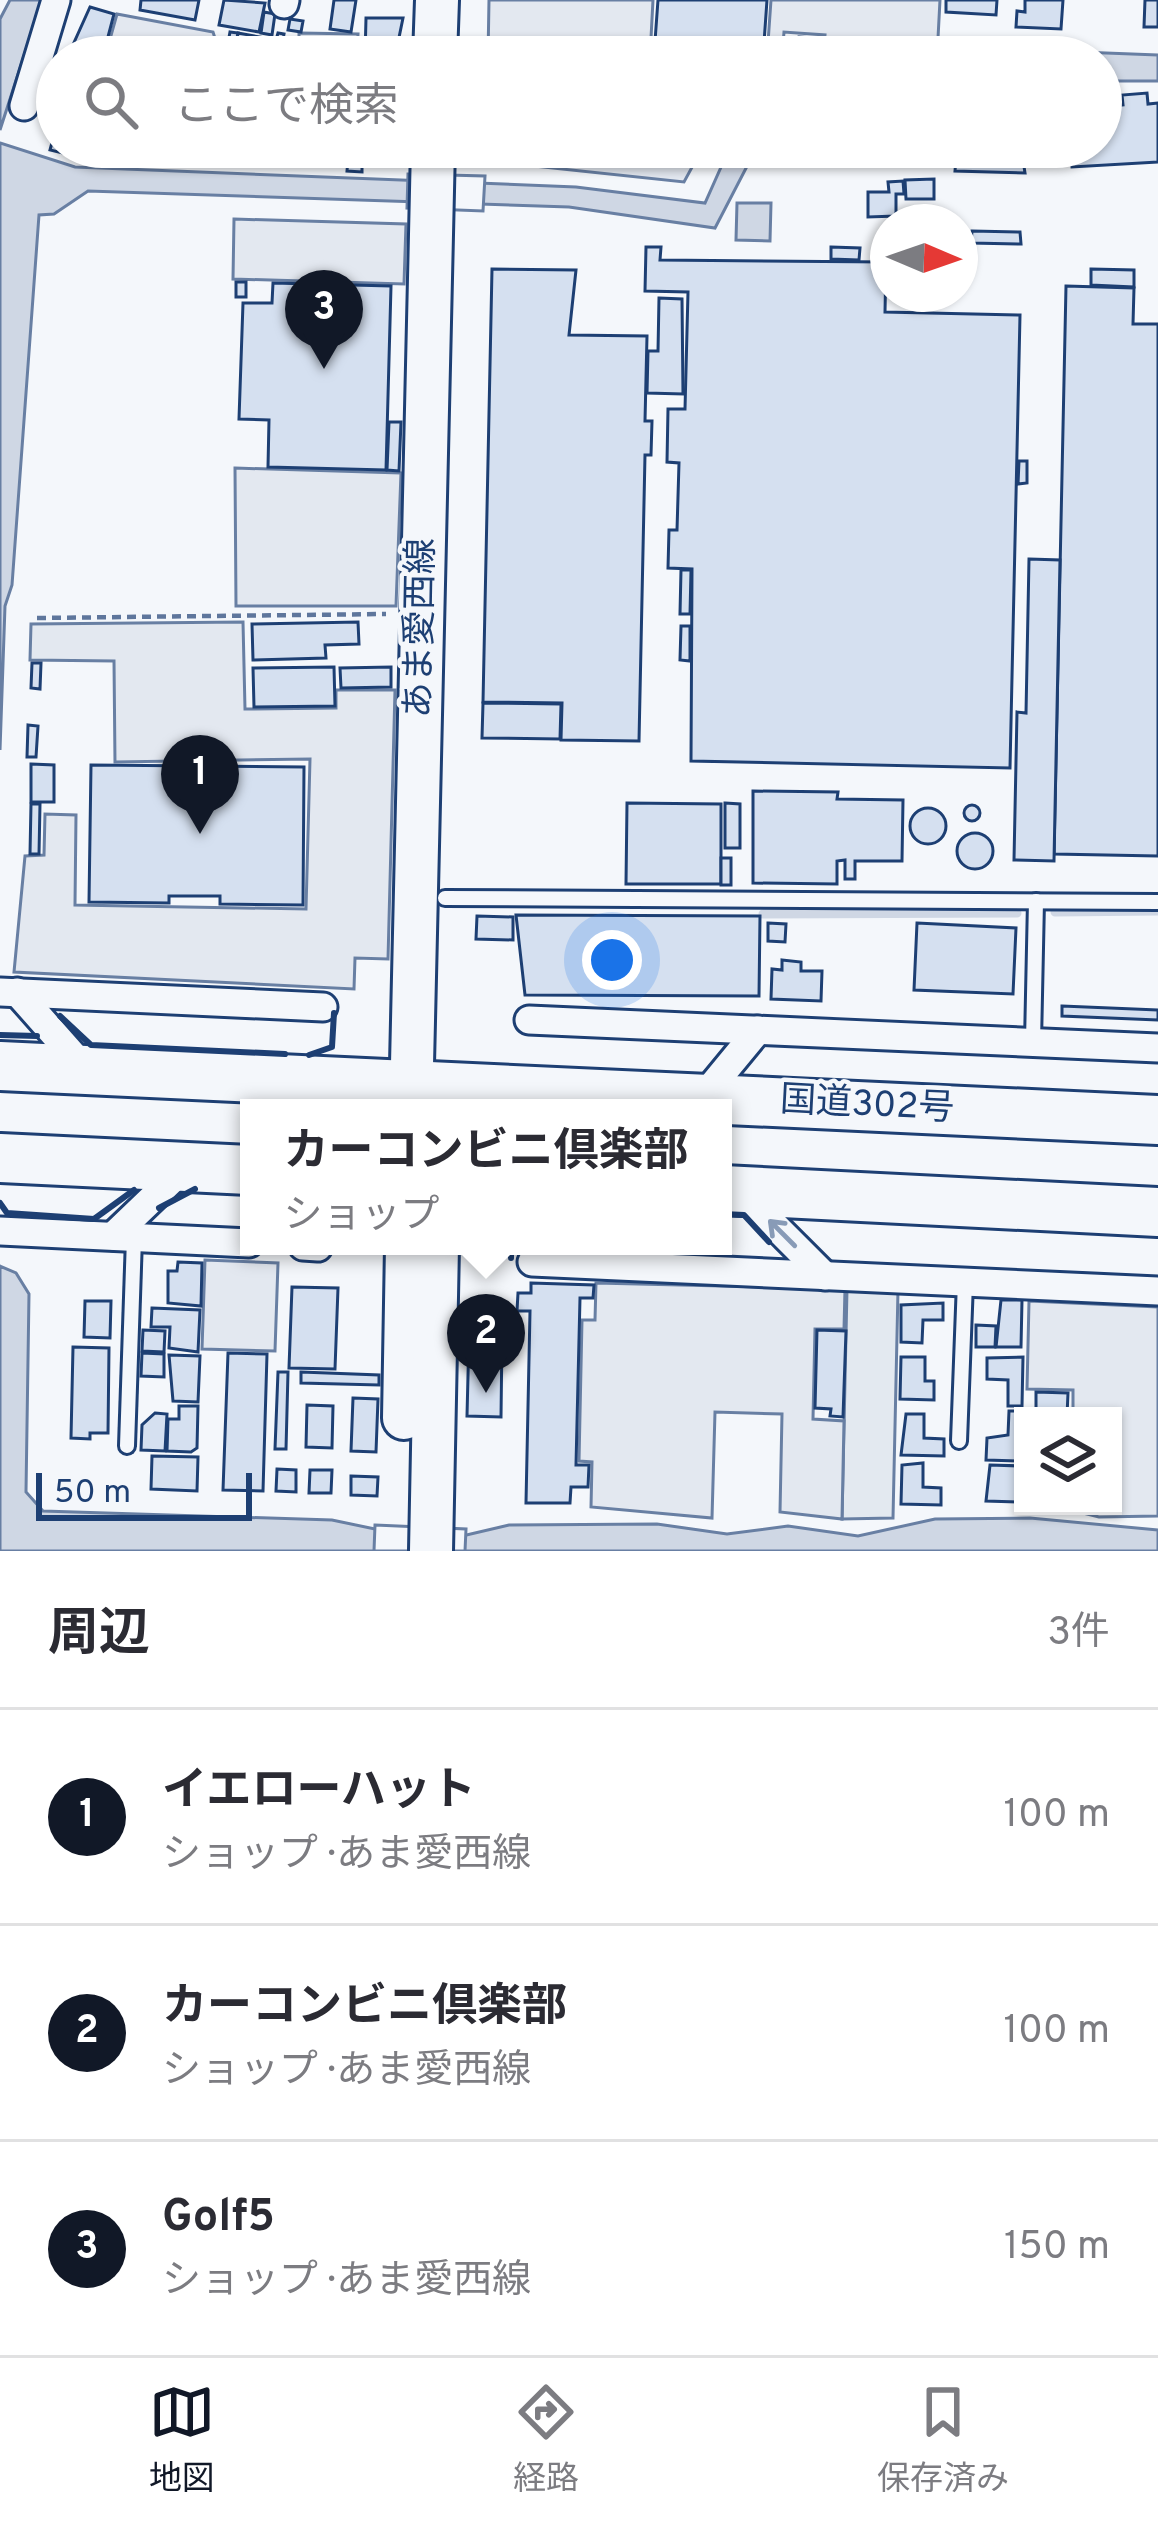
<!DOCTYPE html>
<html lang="ja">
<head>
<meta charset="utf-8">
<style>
  body { margin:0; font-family:Overpass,"Noto Sans JP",sans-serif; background:#f7f7f7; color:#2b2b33 }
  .controls { position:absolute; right:36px; bottom:36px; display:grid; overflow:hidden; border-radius:0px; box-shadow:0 3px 9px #0004 }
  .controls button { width:108px; height:108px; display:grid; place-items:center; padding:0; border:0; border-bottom:3px solid #e1e1e2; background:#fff; color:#2b2b33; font:60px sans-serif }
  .compass { position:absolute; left:870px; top:204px; width:108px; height:108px; border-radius:50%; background:#fff; box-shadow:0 3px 9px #0004; rotate:92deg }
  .scale { position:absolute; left:36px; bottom:30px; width:216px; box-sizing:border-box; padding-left:12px; border:6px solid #1d3f73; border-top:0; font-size:33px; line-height:42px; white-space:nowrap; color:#1d3f73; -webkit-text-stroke:9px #f4f7fb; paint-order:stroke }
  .you { position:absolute; left:612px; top:960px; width:42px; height:42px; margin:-30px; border:9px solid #fff; border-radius:50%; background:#1a73e8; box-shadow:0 0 0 18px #1a73e833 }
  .badge { display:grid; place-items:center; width:78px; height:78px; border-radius:50%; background:#111827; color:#fff; font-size:39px; font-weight:700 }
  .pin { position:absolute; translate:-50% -99px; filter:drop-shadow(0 3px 6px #0008) }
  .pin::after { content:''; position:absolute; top:63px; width:42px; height:36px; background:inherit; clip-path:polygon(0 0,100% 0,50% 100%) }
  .popup { position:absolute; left:240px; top:1099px; width:492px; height:156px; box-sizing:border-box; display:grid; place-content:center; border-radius:0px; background:#fff; filter:drop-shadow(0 3px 9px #0005); font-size:39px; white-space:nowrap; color:#7c7c81 }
  .popup b { font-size:45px; color:#2b2b33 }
  .popup::after { content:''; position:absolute; left:50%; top:100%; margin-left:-24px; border:24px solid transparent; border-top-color:#fff }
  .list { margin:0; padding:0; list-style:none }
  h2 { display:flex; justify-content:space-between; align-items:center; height:156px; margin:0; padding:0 48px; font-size:51px }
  h2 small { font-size:39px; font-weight:400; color:#7c7c81 }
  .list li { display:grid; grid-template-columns:78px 1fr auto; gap:36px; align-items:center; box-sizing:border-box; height:216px; padding:0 48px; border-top:3px solid #e1e1e2 }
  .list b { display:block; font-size:45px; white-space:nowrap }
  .list p { margin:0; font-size:39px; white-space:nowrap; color:#7c7c81 }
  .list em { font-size:39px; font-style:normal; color:#7c7c81 }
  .icon { flex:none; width:66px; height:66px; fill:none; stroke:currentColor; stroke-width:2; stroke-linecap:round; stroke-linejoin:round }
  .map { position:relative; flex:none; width:1158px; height:1551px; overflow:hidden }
  .search { position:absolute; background:#fff; box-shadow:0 3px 9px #0004; left:36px; right:36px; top:36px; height:132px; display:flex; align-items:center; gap:30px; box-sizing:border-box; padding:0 42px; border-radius:66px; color:#7c7c81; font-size:45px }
  .sheet { height:804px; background:#fff }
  nav { display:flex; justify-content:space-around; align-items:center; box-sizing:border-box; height:168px; border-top:3px solid #e1e1e2; background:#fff; font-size:33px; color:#7c7c81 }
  nav a { display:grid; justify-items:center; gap:6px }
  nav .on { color:#111827 }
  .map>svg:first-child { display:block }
  .green { fill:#e3e9f0; stroke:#687fa3; stroke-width:3 }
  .parking { fill:#e3e8f0; stroke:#687fa3; stroke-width:3 }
  .water { fill:#cfd7e4; stroke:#687fa3; stroke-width:3 }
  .pier { fill:#f4f7fb; stroke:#687fa3; stroke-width:3 }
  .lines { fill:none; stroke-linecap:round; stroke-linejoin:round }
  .stream { stroke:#cfd7e4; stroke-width:9 }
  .building { fill:#d5e0f0; stroke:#1d3f73; stroke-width:3 }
  .lane-casing { stroke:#1d3f73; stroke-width:20 }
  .street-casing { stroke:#1d3f73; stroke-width:33 }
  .primary-casing { stroke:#1d3f73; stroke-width:48 }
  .highway-casing { stroke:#1d3f73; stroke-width:54 }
  .path { stroke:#5e769c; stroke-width:4.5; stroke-dasharray:9 6; stroke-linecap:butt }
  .lane { stroke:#f4f7fb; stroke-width:14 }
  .street { stroke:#f4f7fb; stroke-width:27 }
  .primary { stroke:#f4f7fb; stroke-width:42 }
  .highway { stroke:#f4f7fb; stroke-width:48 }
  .wall { stroke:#1d3f73; stroke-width:6 }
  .oneway { stroke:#889bb7 }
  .labels { text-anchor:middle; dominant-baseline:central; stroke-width:9; stroke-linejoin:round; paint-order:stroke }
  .street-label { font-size:36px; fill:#1d3f73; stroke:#f4f7fb }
</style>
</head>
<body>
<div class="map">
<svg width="1158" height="1551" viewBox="0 0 1158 1551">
  <rect width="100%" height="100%" fill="#f4f7fb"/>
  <path class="green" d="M847,1289L898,1290L893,1518L842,1519Z"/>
  <g class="parking">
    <path d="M489,0H653L650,57H488Z"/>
    <path d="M771,0H940L937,57H823L825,35L784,32L782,57H767Z"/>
    <path d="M117,14L213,32L221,57H105Z"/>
    <path d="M299,33L358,34L357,57H299Z"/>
    <path d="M487,147H703L684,182L487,161Z"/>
    <path d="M234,219L406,224L404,284L233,279Z"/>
    <path d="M235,468L401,473L396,606H236Z"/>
    <path d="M243,622L245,709L336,708V690H395L388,959L355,958L354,989L14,972L25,856L44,855L45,814L76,815L75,905L306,909L310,759L115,762L114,661L30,660L31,624Z"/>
    <path d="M205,1260L278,1263L275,1351L202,1349Z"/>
    <path d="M596,1283L845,1289L844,1329H815L813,1419L844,1421L842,1519L780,1512L782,1414L715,1412L712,1518L591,1507L592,1462L579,1461L582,1320H595Z"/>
    <path d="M1029,1301L1158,1307V1516L1099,1517L1071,1510V1506H1113V1416H1073V1390L1027,1389Z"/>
  </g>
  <g class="water">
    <path d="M10,0H42L0,130V19Z"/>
    <path d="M1080,52L1158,55V81H1101V57H1069Z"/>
    <path d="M0,143L75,167L576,187L705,203L730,147H757L715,228L569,207L88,191L54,214L39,215L12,585L5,606L0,750Z"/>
    <path d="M737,203H771L770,241L736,240Z"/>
    <path d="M0,1266L16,1273L29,1294L26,1492L43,1511L332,1520L394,1533L458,1537L509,1525L657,1524L727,1534L788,1526L858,1536L935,1519L1030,1518L1158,1530V1551H0Z"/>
  </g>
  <g class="pier">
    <path d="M408,174L485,176L483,211L407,208Z"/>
    <path d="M375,1525L466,1529L465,1551H374Z"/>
  </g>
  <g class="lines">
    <g class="stream">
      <path d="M1055,912L1158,911"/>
      <path d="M763,914L1017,913"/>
    </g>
  </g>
  <g class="building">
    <path d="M141,0H199L195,20L140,10Z"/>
    <path d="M224,0L265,3L259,32L219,25Z"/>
    <path d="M334,0H356L351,32L330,29Z"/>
    <path d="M658,0H767L763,57L654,55Z"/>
    <path d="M946,0H997L996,15L946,12Z"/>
    <path d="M1025,0H1063L1061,29L1016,27L1017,11L1025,12Z"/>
    <path d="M1145,0H1158V27H1144Z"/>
    <path d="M90,7L114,14L103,56L72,47Z"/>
    <path d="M264,12L275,14L272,35L261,33Z"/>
    <path d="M366,18H403L395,57H365Z"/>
    <path d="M290,19L303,21L301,32L288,30Z"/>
    <path d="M230,32L238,33L233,56L226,54Z"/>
    <path d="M238,33L276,40L278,33L284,34L280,57H234Z"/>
    <path d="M799,37L813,38L812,56L798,55Z"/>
    <path d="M1147,93L1148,104L1158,103V162L1072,167L1070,147H1101V107L1123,105L1122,95Z"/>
    <path d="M39,99L57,104L56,117L35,111Z"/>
    <path d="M57,124V147H78L75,156L50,150Z"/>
    <path d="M95,147H115V161L95,160Z"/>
    <path d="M134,147H328V164L134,158Z"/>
    <path d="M329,147H338L337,164H328Z"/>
    <path d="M957,147H1021L1025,173L955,171Z"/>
    <path d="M348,159L362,160V172L347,171Z"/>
    <path d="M934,179V199H906L905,180Z"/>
    <path d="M903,181L904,194H896V216L868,217V192H889L888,182Z"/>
    <path d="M972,231L1020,232L1021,244L971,243Z"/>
    <path d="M646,247H661L660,260L886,262L885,312L1020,315L1010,768L691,761L692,569L668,568L669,530H677L679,463L667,462L668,409H685L688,292L645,291Z"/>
    <path d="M831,247L860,248L859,260L831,259Z"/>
    <path d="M492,269L576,270L569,335L647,336L645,421H652L651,455H645L639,741L561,740L562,703L483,702Z"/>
    <path d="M1091,269L1134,270V287L1091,285Z"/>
    <rect x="236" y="282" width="10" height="15"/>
    <path d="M273,283L391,286L386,470L268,467L269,420L239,419L243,303H272Z"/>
    <path d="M1066,286L1134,288L1133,324H1158V856L1054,854Z"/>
    <path d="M659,298L682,299L683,394L647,393L648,351H658Z"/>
    <path d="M389,422H401L399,471L387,470Z"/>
    <path d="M1019,461H1027V483L1018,484Z"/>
    <path d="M1029,559L1060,560L1054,861L1014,860L1017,712L1026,713Z"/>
    <path d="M681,570H691L690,614H680Z"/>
    <path d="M358,622L359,644L325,645L326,658L253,660L252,624Z"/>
    <path d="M681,626H690V661L680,660Z"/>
    <path d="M32,663H41L40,689L31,688Z"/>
    <path d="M334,667L335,706L254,707L253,668Z"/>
    <path d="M391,667V687L341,688L340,668Z"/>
    <path d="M483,703L561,704L560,739L482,738Z"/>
    <path d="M28,725L38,726L36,757H27Z"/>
    <path d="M31,764L54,765V802H31Z"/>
    <path d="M91,765L304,767L303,905L220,904V896H169V903L89,902Z"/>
    <path d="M753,791L838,792L837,799L903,800L902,861H855V879H845V860L837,861V884L753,883Z"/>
    <path d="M627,803L721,804V884H626Z"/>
    <path d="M725,803L740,804V848H725Z"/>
    <path d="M31,804H40L39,854H30Z"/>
    <circle cx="972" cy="813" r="8"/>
    <circle cx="928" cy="826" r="18"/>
    <circle cx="975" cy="851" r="18"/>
    <rect x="721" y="858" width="10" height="27"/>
    <path d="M516,915L760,916L759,996L525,995Z"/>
    <path d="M477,916L513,917V940L476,939Z"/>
    <path d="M768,923L786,924L785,942L768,941Z"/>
    <path d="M917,923L1016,928L1013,994L914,990Z"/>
    <path d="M782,960L801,962V971H822L821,1001L771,999L772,969L782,970Z"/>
    <path d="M1062,1006L1158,1010V1020L1062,1016Z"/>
    <path d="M178,1262L202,1263L201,1306L168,1303V1271H177Z"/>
    <path d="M531,1283L594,1285L593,1298H580L576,1465H589L588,1487H571L570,1503H526L530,1311H517L518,1293H531Z"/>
    <path d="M292,1287L338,1288L335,1369L289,1368Z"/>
    <path d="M1001,1300H1022L1021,1347H996Z"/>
    <path d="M85,1301H111L110,1338L84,1337Z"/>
    <path d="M943,1303V1320H923L922,1343L901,1342V1305Z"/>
    <path d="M152,1308L200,1310L198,1352L169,1348L170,1327H151Z"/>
    <path d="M976,1325L996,1326L995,1347H976Z"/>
    <path d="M143,1330L165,1331L164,1352L142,1351Z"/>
    <path d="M817,1330L846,1331L843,1417L830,1416L831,1409L815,1408Z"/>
    <path d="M469,1335L502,1336L501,1417L467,1416Z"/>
    <path d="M73,1347L109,1348L108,1433H90V1439L71,1438Z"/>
    <path d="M142,1353L164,1354V1377L141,1376Z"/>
    <path d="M228,1353L267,1354L263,1491L223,1490Z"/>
    <path d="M169,1355L200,1356L198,1402L173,1401Z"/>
    <path d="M901,1357H925V1381H934V1400L900,1399Z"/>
    <path d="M1023,1357L1022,1406H1008V1380L987,1379V1358Z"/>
    <path d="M278,1372H288L286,1449H275Z"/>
    <path d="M301,1372L379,1375V1385L301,1383Z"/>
    <path d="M1036,1392L1068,1393L1067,1416H1036Z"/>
    <path d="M353,1398L378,1399L376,1452L351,1451Z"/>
    <path d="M307,1405L333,1406L332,1448L306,1447Z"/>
    <path d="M179,1406H198L197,1448L191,1452L167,1451L168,1419H179Z"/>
    <path d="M1009,1411H1023L1022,1461L986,1460L987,1438L1008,1435Z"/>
    <path d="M155,1413L167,1414L165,1451L141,1450L142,1425Z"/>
    <path d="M906,1414H924V1438L944,1439V1456L901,1455Z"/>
    <path d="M152,1456L198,1457L197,1491L151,1489Z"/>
    <path d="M923,1463V1487L941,1488V1505L901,1504L902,1465Z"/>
    <path d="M990,1465L1022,1466V1502L986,1501Z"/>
    <path d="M277,1469L296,1470V1492L276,1491Z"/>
    <path d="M310,1470H332L331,1493H309Z"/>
    <path d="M351,1476L378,1477L377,1496L351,1495Z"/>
  </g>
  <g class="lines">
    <defs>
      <g id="lane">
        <path d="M445,898L1158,902"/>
        <path d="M1033,1042L1036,901"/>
        <path d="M959,1441L965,1282"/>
        <path d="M127,1446L134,1238"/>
      </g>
      <g id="street">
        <path d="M284,4L285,0"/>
        <path d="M24,106L56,0"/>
        <path d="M0,992L323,1007"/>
        <path d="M17,992L86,1070"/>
        <path d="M529,1020L1158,1048"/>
        <path d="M702,1098L758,1030"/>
        <path d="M739,1190L825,1276"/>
        <path d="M0,1231L249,1243"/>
        <path d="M113,1236L185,1167"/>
        <path d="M303,1246L318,1247"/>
        <path d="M532,1262L1158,1291"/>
      </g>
      <g id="primary">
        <path d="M435,57L437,0"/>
        <path d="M411,1108L433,147"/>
        <path d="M404,1418L407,1246"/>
        <path d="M431,1551L437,1246"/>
      </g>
      <g id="highway">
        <path d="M0,1066L1158,1120"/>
        <path d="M0,1158L249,1170"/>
        <path d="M723,1190L1158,1212"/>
      </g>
    </defs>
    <use href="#lane" class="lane-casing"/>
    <use href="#street" class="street-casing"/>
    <use href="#primary" class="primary-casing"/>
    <use href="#highway" class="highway-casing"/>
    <path class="path" d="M37,618L386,614"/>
    <use href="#lane" class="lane"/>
    <use href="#street" class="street"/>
    <use href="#primary" class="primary"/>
    <use href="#highway" class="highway"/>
    <g class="wall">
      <path d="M60,1016L91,1045L285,1054"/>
      <path d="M0,1035L37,1036"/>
      <path d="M309,1055L332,1047L334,1013"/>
      <path d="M0,1203L7,1213L94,1219L134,1190"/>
      <path d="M159,1208L195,1189"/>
      <path d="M723,1214L744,1215L769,1242"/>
      <path d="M332,1252V1246"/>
      <path d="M511,1258V1246"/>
    </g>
  </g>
  <defs><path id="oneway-shaft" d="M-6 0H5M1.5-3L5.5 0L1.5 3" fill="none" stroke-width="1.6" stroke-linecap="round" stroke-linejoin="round" transform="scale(3)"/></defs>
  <use class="oneway" href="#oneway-shaft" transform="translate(782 1233) rotate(-135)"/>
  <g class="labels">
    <g class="street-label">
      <text transform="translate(422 628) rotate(-89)">あま愛西線</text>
      <text transform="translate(867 1106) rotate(3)">国道302号</text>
    </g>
  </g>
</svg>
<div class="controls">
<button><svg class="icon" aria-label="layers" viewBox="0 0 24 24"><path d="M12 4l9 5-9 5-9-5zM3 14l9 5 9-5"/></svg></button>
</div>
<svg class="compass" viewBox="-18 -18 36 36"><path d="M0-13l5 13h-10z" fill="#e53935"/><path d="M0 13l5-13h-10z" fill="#7c7c81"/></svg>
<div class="scale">50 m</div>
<div class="you"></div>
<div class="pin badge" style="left:200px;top:834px">1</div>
<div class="pin badge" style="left:486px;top:1393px">2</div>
<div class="popup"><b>カーコンビニ倶楽部</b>ショップ</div>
<div class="pin badge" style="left:324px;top:369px">3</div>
<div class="search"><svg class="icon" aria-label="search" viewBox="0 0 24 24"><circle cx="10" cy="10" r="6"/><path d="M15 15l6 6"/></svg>ここで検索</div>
</div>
<section class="sheet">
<h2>周辺<small>3件</small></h2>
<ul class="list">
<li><span class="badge">1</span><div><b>イエローハット</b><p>ショップ · あま愛西線</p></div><em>100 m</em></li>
<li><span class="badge">2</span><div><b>カーコンビニ倶楽部</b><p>ショップ · あま愛西線</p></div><em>100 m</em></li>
<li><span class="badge">3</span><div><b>Golf5</b><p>ショップ · あま愛西線</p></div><em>150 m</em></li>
</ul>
</section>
<nav>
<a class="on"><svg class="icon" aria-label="map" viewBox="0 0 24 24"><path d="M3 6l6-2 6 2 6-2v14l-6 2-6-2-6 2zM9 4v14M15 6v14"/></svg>地図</a>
<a><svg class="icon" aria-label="directions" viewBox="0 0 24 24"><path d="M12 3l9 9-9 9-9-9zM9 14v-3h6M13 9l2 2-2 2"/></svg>経路</a>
<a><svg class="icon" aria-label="saved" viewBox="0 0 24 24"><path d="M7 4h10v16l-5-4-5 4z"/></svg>保存済み</a>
</nav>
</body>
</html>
